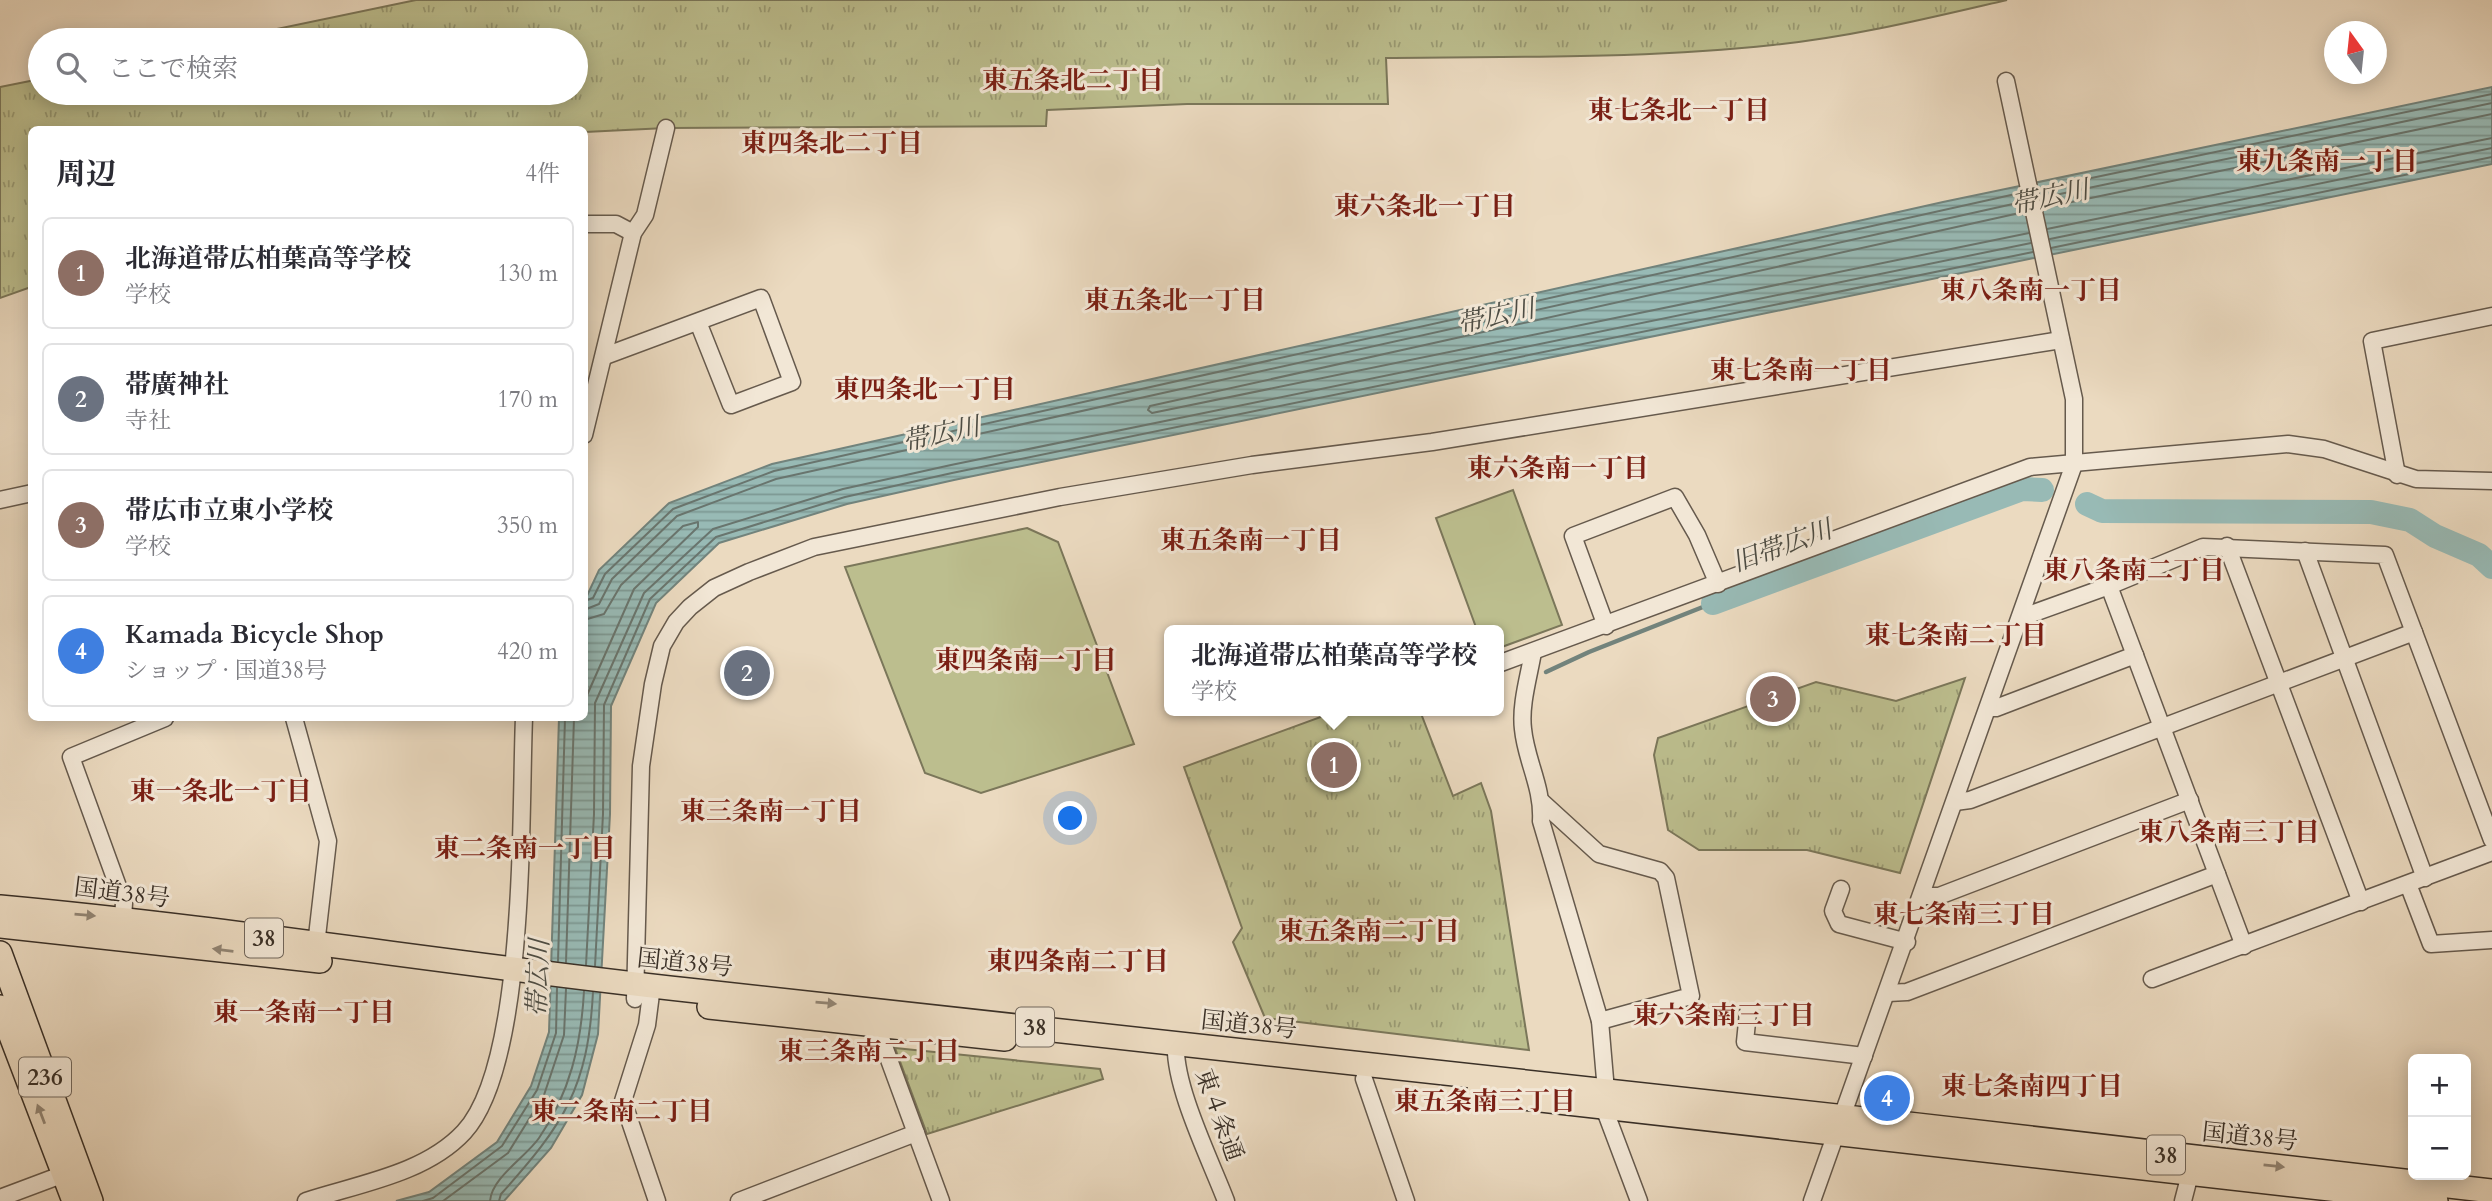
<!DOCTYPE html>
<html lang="ja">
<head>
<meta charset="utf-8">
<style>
  body { margin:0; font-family:Cardo,"Noto Serif JP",serif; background:#f2f2f3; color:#2b2b33 }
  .controls { position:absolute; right:21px; bottom:21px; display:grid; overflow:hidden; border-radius:10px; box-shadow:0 4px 18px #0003 }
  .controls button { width:63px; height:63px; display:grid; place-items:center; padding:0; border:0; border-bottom:2px solid #e1e1e2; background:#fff; color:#2b2b33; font:35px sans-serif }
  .compass { position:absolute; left:2324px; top:21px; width:63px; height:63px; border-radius:50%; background:#fff; box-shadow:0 4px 18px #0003; rotate:345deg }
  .you { position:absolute; left:1071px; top:819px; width:24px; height:24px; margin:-18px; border:5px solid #fff; border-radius:50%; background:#1a73e8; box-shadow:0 0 0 10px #1a73e833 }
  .badge { display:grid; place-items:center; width:46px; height:46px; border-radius:50%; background:#7c3aed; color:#fff; font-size:23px; font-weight:700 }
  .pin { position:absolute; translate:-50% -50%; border:4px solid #fff; box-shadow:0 2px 7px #0006 }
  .popup { position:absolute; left:1164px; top:625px; width:340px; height:91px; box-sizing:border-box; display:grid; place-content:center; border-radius:10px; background:#fff; filter:drop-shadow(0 2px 5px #0005); font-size:23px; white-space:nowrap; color:#7c7c81 }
  .popup b { font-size:26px; color:#2b2b33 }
  .popup::after { content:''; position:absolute; left:50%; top:100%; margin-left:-14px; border:14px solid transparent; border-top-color:#fff }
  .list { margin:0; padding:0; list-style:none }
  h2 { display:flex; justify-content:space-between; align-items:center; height:91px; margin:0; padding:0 28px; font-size:30px }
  h2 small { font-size:23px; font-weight:400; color:#7c7c81 }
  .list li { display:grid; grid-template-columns:46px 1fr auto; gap:21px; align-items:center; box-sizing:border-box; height:112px; margin:0 14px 14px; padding:0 14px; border:2px solid #e1e1e2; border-radius:10px }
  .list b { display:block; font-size:26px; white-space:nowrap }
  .list p { margin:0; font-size:23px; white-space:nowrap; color:#7c7c81 }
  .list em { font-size:23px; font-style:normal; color:#7c7c81 }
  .icon { flex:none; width:38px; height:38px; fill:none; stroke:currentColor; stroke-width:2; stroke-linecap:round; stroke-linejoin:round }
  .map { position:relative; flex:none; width:2492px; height:1201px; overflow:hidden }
  .search { position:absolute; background:#fff; box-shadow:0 4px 18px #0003; left:28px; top:28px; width:560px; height:77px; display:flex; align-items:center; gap:18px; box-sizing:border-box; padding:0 24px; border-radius:38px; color:#7c7c81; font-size:26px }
  .panel { position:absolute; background:#fff; box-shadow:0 4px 18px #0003; left:28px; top:126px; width:560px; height:595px; border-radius:10px }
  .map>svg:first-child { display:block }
  .grass { fill:#bcbe8e; stroke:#7b775a; stroke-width:2 }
  .park { fill:url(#park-tufts); stroke:#7b775a; stroke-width:2 }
  .water { fill:url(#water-rules); stroke:#72837c; stroke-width:2 }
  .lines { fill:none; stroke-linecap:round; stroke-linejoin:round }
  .shore { stroke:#69756e; stroke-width:2 }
  .stream { stroke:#72837c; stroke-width:4.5 }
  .river { stroke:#98bab5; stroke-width:24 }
  .minor-casing { stroke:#665a4d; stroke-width:19 }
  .highway-casing { stroke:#3a3027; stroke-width:26 }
  .minor { stroke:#f2e7d6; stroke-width:16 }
  .highway { stroke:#ebdac0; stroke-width:23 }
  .oneway { fill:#928574 }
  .labels { text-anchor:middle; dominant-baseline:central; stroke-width:6; stroke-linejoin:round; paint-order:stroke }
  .shield { fill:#f2e7d6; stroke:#71675c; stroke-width:2 }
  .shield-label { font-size:23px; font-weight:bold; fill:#3a3027 }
  .street-label { font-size:24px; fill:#3a3027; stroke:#f2e7d6 }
  .neighbourhood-label { font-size:26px; font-weight:bold; fill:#7a1f14; stroke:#f2e7d6 }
  .water-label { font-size:26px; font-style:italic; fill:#4d4c43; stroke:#f2e7d6 }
</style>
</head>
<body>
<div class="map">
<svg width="2492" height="1201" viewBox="0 0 2492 1201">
  <defs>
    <pattern id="park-tufts" width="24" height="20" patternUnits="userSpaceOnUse" patternTransform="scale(1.75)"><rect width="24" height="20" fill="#bcbe8e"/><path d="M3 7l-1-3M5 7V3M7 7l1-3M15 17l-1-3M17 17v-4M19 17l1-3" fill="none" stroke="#9a9b74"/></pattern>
    <pattern id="water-rules" width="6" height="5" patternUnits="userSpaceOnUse" patternTransform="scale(1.75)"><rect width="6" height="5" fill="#98bab5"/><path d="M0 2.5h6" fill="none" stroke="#7d9893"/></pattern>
  </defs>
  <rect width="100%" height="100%" fill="#ebdac0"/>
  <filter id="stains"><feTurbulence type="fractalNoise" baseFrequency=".00286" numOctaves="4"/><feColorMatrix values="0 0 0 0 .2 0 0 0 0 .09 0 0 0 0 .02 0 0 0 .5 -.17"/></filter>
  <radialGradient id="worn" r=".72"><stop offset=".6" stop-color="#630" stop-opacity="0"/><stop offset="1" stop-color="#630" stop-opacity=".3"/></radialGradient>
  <g class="grass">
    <path d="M1513,490L1562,625L1499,648L1498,630H1477L1436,518Z"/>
    <path d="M1027,528L1058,542L1134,744L981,793L925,773L845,567Z"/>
  </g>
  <g class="park">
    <path d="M416,0H2007C1929,18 1852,37 1773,45C1645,59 1515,56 1386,58L1388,104H1187L1047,110L1046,126L666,128L585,132L32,130L31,287L0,298V87L40,79V93H576V40H224Z"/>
    <path d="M1965,678L1900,873L1807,850H1699L1668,830L1654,755L1658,738L1816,682L1896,701Z"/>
    <path d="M1337,711H1420L1453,796L1481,783L1491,811L1529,1050L1265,1018L1233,942L1242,928L1184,767Z"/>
    <path d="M895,1048L1100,1069L1103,1079L927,1134Z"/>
  </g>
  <path class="water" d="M2492,87V164L954,480L847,504L719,543L656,603L611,706L610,814L598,1034L582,1095L551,1148L504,1201H396L429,1192L497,1142L531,1086L549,1032L559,718H584L585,600L599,570L669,503L772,464L1943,202Z"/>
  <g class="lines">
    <g class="shore">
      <path d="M2039,189L2492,94"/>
      <path d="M2041,198L2492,103"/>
      <path d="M2043,208L2492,114"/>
      <path d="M2024,212L1150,406L1148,410L1152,413L2029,233"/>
      <path d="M2047,229L2492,138"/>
      <path d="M2050,239L2492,148"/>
      <path d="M2051,248L2492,157"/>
      <path d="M584,601L593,598L605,574L673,509L774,471L2020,193"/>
      <path d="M584,610L599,604L612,579L677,516L776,479L2022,202"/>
      <path d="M584,620L604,614L621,585L683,526L698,522V527L634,589L584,702"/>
      <path d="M558,961L565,718"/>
      <path d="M566,962L574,718"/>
      <path d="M586,965L594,814L595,703L644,593L713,529L843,489L951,465L2031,243"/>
      <path d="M595,966L603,814L604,705L650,599L716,537L845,497L952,473L2033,252"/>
      <path d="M423,1201L433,1198L502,1146L537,1090L556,1033L557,988"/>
      <path d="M443,1201L508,1153L544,1095L564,1035L566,989"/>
      <path d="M490,1201C492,1177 526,1157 539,1138C570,1093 581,1045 584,991"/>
      <path d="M499,1201L501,1194C564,1124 588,1088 593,992"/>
    </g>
    <path class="stream" d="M1546,672L1589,652L1713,603"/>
    <g class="river">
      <path d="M2087,504L2102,511L2371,512L2410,520L2435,536L2479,555L2492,567"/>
      <path d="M1713,603L2022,489L2042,490"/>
    </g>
    <defs>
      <g id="minor">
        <path d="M584,224H616L633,233"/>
        <path d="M605,356L761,298L792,382L731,405L698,322"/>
        <path d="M584,435L633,233L645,215L666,128"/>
        <path d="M2397,475L2372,341L2492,316"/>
        <path d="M0,500L32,493"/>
        <path d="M2227,546L2361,902"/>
        <path d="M2305,551L2425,878"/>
        <path d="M2109,586L2244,946"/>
        <path d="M2020,618L2109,586L2203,547L2385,555L2492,840"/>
        <path d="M1606,626L1573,536L1675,497L1697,535L1718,584"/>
        <path d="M1533,652C1529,676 1520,705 1523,729C1526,761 1543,787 1541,821L1600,1021L1606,1091"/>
        <path d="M1498,664L2030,467L2288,444L2324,449L2416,479L2492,481"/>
        <path d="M1988,708H1996L2135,655"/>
        <path d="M294,718L328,841L316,945"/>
        <path d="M1542,802L1599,854L1660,871L1666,878L1691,996L1600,1021"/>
        <path d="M1955,802L1970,800L2414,632"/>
        <path d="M2408,884L2431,944L2492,940"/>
        <path d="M1841,889L1833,911L1839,924L1907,942"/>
        <path d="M1923,896H1939L2190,800"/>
        <path d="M123,918L124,903L71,757L165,718"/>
        <path d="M2152,979L2492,852"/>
        <path d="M652,986L647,1025L623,1101L657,1201"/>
        <path d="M1888,993L1907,992L2217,874"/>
        <path d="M635,999L641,766L653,684L662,646L676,622L690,607L714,588L749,572L814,547L1060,497L1252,465L1432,442L2061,340"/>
        <path d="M1748,1012L1745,1042L1864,1056"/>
        <path d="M874,1019L941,1201"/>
        <path d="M1176,1043C1173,1085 1210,1159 1226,1201"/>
        <path d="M1364,1079L1406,1201"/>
        <path d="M1604,1108L1639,1201"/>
        <path d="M0,1198L64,1174"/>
        <path d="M306,1201C358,1184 425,1174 464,1132C527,1064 520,812 524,718"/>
        <path d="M739,1201L916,1133"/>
        <path d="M1812,1201L2074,464V399L2006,81"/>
        <path d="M2183,1201L2190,1174"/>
      </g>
      <g id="highway">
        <path d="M0,907C230,928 458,965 688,990C1290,1054 1891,1121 2492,1191"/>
        <path d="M0,926L320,961"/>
        <path d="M0,953L91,1201"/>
        <path d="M0,1007L74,1201"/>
        <path d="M709,1007L1005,1039"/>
        <path d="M1478,1093L2436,1201"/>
      </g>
    </defs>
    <use href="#minor" class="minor-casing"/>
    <use href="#highway" class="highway-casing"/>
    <use href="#minor" class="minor"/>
    <use href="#highway" class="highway"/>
  </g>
  <defs><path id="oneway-solid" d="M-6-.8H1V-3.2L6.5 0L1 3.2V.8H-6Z" transform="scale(1.75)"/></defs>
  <g class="oneway">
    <use href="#oneway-solid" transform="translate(85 915) rotate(5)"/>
    <use href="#oneway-solid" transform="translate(223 950) rotate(-173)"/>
    <use href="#oneway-solid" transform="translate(826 1003) rotate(5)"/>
    <use href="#oneway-solid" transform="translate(41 1114) rotate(-111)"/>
    <use href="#oneway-solid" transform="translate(2274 1166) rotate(6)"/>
  </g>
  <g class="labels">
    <g class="shield">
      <rect x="245" y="918.5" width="38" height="39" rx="5"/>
      <rect x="1016" y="1007.5" width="38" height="39" rx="5"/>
      <rect x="19" y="1057.5" width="52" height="39" rx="5"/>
      <rect x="2147" y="1135.5" width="38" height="39" rx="5"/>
    </g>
    <g class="shield-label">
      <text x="264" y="938">38</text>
      <text x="1035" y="1027">38</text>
      <text x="45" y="1077">236</text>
      <text x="2166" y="1155">38</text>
    </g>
    <g class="street-label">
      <text transform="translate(122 893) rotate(7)">国道38号</text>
      <text transform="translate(685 963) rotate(6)">国道38号</text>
      <text transform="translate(1249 1025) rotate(6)">国道38号</text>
      <text transform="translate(1219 1115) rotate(70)">東４条通</text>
      <text transform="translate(2250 1137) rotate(6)">国道38号</text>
    </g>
    <g class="neighbourhood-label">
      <text x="1073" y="80">東五条北二丁目</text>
      <text x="1679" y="110">東七条北一丁目</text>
      <text x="832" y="143">東四条北二丁目</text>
      <text x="2327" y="161">東九条南一丁目</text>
      <text x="1425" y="206">東六条北一丁目</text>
      <text x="2031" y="290">東八条南一丁目</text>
      <text x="1175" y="300">東五条北一丁目</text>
      <text x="1801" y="370">東七条南一丁目</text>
      <text x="925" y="389">東四条北一丁目</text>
      <text x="1558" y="468">東六条南一丁目</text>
      <text x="1251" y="540">東五条南一丁目</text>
      <text x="2134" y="570">東八条南二丁目</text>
      <text x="1956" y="635">東七条南二丁目</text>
      <text x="1026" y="660">東四条南一丁目</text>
      <text x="221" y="791">東一条北一丁目</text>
      <text x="771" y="811">東三条南一丁目</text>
      <text x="2229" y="832">東八条南三丁目</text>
      <text x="525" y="848">東二条南一丁目</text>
      <text x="1964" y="914">東七条南三丁目</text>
      <text x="1369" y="931">東五条南二丁目</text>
      <text x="1078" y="961">東四条南二丁目</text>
      <text x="304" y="1012">東一条南一丁目</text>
      <text x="1724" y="1015">東六条南三丁目</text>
      <text x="869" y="1051">東三条南二丁目</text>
      <text x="2032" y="1086">東七条南四丁目</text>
      <text x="1485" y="1101">東五条南三丁目</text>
      <text x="622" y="1111">東二条南二丁目</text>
    </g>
    <g class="water-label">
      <text transform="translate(2050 197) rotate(-12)">帯広川</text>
      <text transform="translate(1496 316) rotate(-12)">帯広川</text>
      <text transform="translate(941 434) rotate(-12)">帯広川</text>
      <text transform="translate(1782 546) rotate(-20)">旧帯広川</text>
      <text transform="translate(538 978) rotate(-88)">帯広川</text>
    </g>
  </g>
  <rect width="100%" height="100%" filter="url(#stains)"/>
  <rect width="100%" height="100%" fill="url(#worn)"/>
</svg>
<div class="controls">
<button>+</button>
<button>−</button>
</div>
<svg class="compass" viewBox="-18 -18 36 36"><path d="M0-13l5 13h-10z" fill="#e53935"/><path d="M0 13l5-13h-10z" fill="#7c7c81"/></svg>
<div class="you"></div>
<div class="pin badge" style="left:1334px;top:765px;background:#8d6e63">1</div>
<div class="popup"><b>北海道帯広柏葉高等学校</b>学校</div>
<div class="pin badge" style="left:747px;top:673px;background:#6b7280">2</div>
<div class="pin badge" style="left:1773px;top:699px;background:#8d6e63">3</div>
<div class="pin badge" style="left:1887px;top:1098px;background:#3f7fe0">4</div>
<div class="search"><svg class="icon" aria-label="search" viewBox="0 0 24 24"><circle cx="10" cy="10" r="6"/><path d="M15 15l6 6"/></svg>ここで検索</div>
<section class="panel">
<h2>周辺<small>4件</small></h2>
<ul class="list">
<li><span class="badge" style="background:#8d6e63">1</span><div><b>北海道帯広柏葉高等学校</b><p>学校</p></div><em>130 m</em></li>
<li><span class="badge" style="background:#6b7280">2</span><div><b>帯廣神社</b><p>寺社</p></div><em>170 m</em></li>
<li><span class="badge" style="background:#8d6e63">3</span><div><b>帯広市立東小学校</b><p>学校</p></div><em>350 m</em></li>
<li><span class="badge" style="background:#3f7fe0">4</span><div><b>Kamada Bicycle Shop</b><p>ショップ · 国道38号</p></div><em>420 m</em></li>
</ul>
</section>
</div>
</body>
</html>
